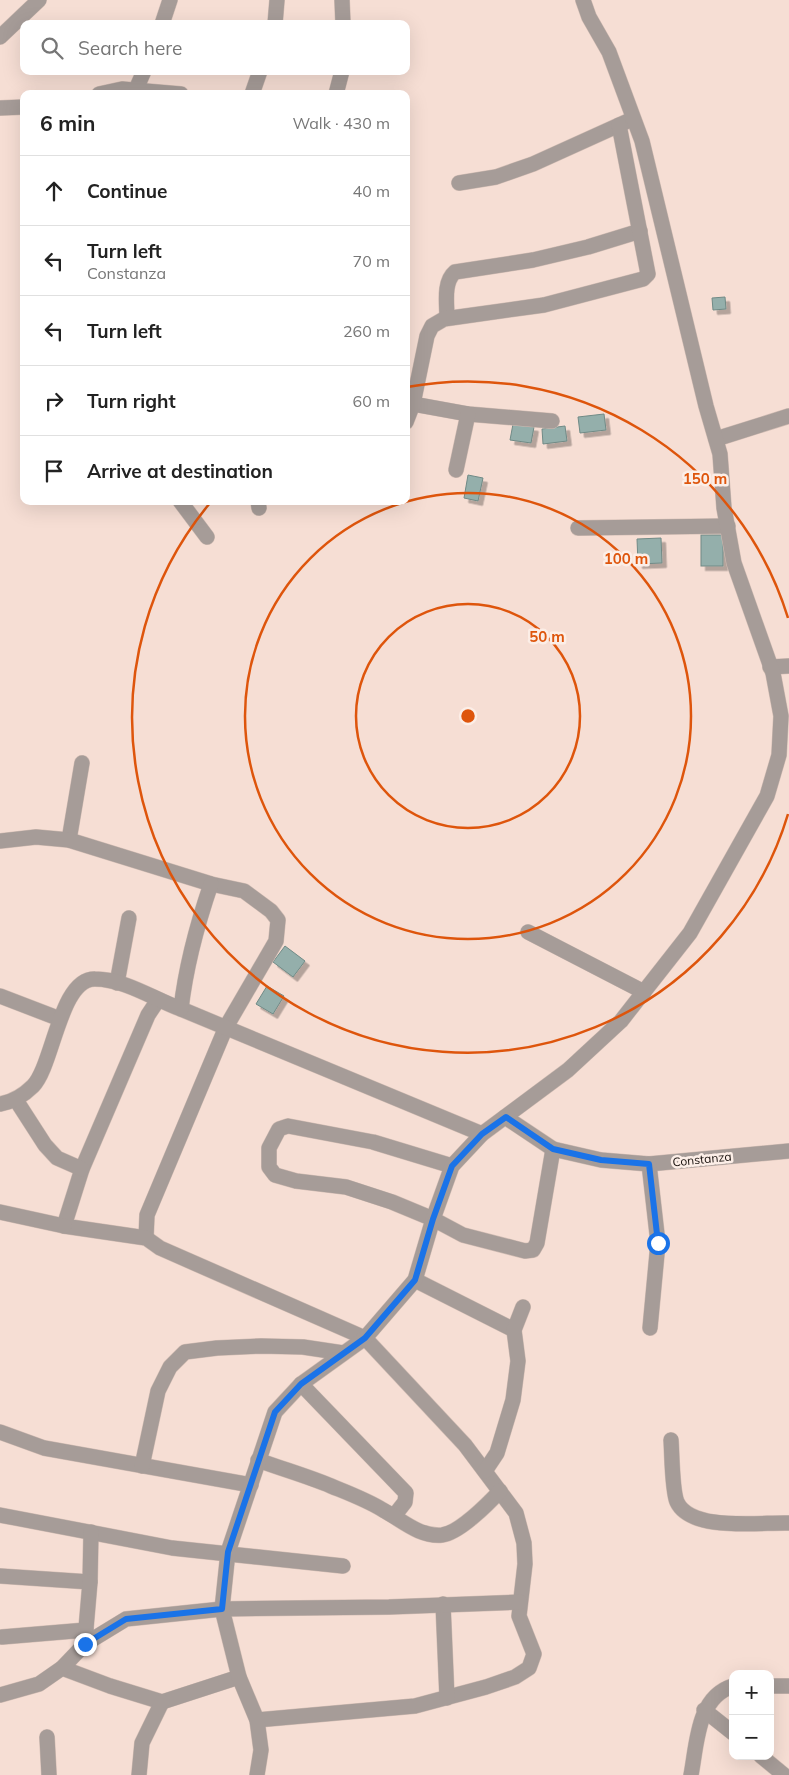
<!DOCTYPE html>
<html lang="en">
<head>
<meta charset="utf-8">
<style>
  body { margin:0; font-family:Mulish,sans-serif; background:#f2f2f2; color:#222 }
  .controls { position:absolute; right:15px; bottom:15px; display:grid; overflow:hidden; border-radius:10px; box-shadow:0 5px 20px #0002 }
  .controls button { width:45px; height:45px; display:grid; place-items:center; padding:0; border:0; border-bottom:1px solid #e0e0e0; background:#fff; color:#222; font:25px sans-serif }
  .stop { position:absolute; width:15px; height:15px; margin:-11px; border:4px solid #1a73e8; border-radius:50%; background:#fff }
  .stop.end { background:#1a73e8; border-color:#fff; box-shadow:0 1px 5px #0008 }
  .list { margin:0; padding:0; list-style:none }
  h2 { display:flex; justify-content:space-between; align-items:center; height:65px; margin:0; padding:0 20px; font-size:21px }
  h2 small { font-size:16px; font-weight:400; color:#767676 }
  .list li { display:grid; grid-template-columns:32px 1fr auto; gap:15px; align-items:center; box-sizing:border-box; height:70px; padding:0 20px; border-top:1px solid #e0e0e0 }
  .list b { display:block; font-size:19px; white-space:nowrap }
  .list p { margin:0; font-size:16px; white-space:nowrap; color:#767676 }
  .list em { font-size:16px; font-style:normal; color:#767676 }
  .icon { flex:none; width:28px; height:28px; fill:none; stroke:currentColor; stroke-width:2; stroke-linecap:round; stroke-linejoin:round }
  .map { position:relative; flex:none; width:789px; height:1775px; overflow:hidden }
  .search { position:absolute; background:#fff; box-shadow:0 5px 20px #0002; left:20px; top:20px; width:390px; height:55px; display:flex; align-items:center; gap:12px; box-sizing:border-box; padding:0 18px; border-radius:10px; color:#767676; font-size:19px }
  .panel { position:absolute; background:#fff; box-shadow:0 5px 20px #0002; left:20px; top:90px; width:390px; height:415px; border-radius:10px }
  .map>svg:first-child { display:block }
  .building { fill:#94afab; stroke:#708a86; filter:url(#shadow) }
  .lines { fill:none; stroke-linecap:round; stroke-linejoin:round }
  .minor-casing { stroke:#d2bdb4; stroke-width:16 }
  .minor { stroke:#a69c98; stroke-width:15 }
  .route { stroke:#1a73e8; stroke-width:6 }
  .ring { fill:none; stroke:#de550c; stroke-width:2.5 }
  .labels { text-anchor:middle; dominant-baseline:central; stroke-width:5; stroke-linejoin:round; paint-order:stroke }
  .street-label { font-size:12px; fill:#160f0b; stroke:#fceee7 }
  .centre { fill:#de550c; stroke:#fceee7; stroke-width:2.5 }
  .ring-label { font-size:15px; text-anchor:middle; font-weight:bold; fill:#de550c; stroke:#fceee7; stroke-width:5; stroke-linejoin:round; paint-order:stroke }
</style>
</head>
<body>
<div class="map">
<svg width="789" height="1775" viewBox="0 0 789 1775">
  <defs>
    <filter id="shadow"><feDropShadow dx="4.5" dy="4.5" stdDeviation="0" flood-color="#0004"/></filter>
  </defs>
  <rect width="100%" height="100%" fill="#f6ded4"/>
  <g class="building">
    <path d="M725,297L726,309L713,310L712,298Z"/>
    <path d="M604,414L606,430L580,433L578,417Z"/>
    <path d="M513,424L534,427L531,443L510,440Z"/>
    <path d="M565,426L567,441L543,444L542,429Z"/>
    <path d="M468,475L483,478L478,501L464,498Z"/>
    <rect x="701" y="535" width="22" height="31"/>
    <path d="M661,538L662,563L638,564L637,539Z"/>
    <path d="M285,946L305,961L293,977L273,962Z"/>
    <path d="M267,986L284,996L273,1014L256,1004Z"/>
  </g>
  <g class="lines">
    <defs>
      <g id="minor">
        <path d="M342,0L343,24"/>
        <path d="M162,24L170,0"/>
        <path d="M275,24L277,0"/>
        <path d="M0,37L39,0"/>
        <path d="M99,94L122,89L181,94"/>
        <path d="M134,94L144,71"/>
        <path d="M252,94L260,71"/>
        <path d="M336,94L342,71"/>
        <path d="M0,108L24,107"/>
        <path d="M459,183L496,177L533,164L628,121"/>
        <path d="M447,318C447,304 443,282 455,272L533,260L588,247L640,231"/>
        <path d="M413,404L468,414L552,421"/>
        <path d="M406,422L413,404L427,336L432,326L444,319L544,305L643,279L648,274L619,125"/>
        <path d="M716,439L789,416"/>
        <path d="M456,470L468,414"/>
        <path d="M180,501L207,537"/>
        <path d="M258,501L259,508"/>
        <path d="M578,528L728,526"/>
        <path d="M770,667L789,666"/>
        <path d="M69,840L82,763"/>
        <path d="M0,841L36,837L69,840L211,884L244,891L271,911L278,920L276,941L226,1027L147,1215L146,1238"/>
        <path d="M528,932L644,992"/>
        <path d="M117,983L129,918"/>
        <path d="M0,996L60,1019"/>
        <path d="M158,1000L148,1015L82,1169L64,1226L146,1238L160,1248L365,1338L465,1445L516,1513L524,1543L525,1564L519,1616L534,1654L529,1668L515,1677L486,1687L415,1706L257,1720"/>
        <path d="M181,1009L482,1134"/>
        <path d="M16,1100L45,1145L57,1158L82,1169"/>
        <path d="M0,1104C12,1102 24,1095 33,1086C53,1066 60,978 95,979C124,979 154,999 181,1009C186,965 197,925 211,884"/>
        <path d="M505,1117L553,1149L601,1160L649,1164L789,1151"/>
        <path d="M649,1164L658,1243L650,1328"/>
        <path d="M452,1166L373,1142L288,1126L279,1129L269,1148V1167L275,1175L296,1181L346,1187L392,1202L433,1219L463,1235L525,1251L533,1250L537,1243L553,1149"/>
        <path d="M0,1212L64,1226"/>
        <path d="M415,1280L514,1330"/>
        <path d="M301,1384L406,1493L405,1502L394,1516"/>
        <path d="M0,1432L44,1448L251,1485"/>
        <path d="M671,1440C672,1453 672,1491 677,1502C691,1532 760,1522 789,1523"/>
        <path d="M258,1460C282,1469 307,1476 331,1486C348,1493 367,1500 383,1510C402,1520 419,1537 442,1535C459,1533 488,1504 500,1491"/>
        <path d="M142,1466L158,1391L170,1367L185,1352L217,1348L261,1346L303,1347L343,1353"/>
        <path d="M485,1471L497,1453L513,1400L518,1361L514,1330L523,1307"/>
        <path d="M0,1515L172,1548L343,1566"/>
        <path d="M0,1576L90,1582L91,1532"/>
        <path d="M443,1604L447,1698"/>
        <path d="M2,1637L86,1630"/>
        <path d="M85,1640L90,1582"/>
        <path d="M62,1668L110,1686L162,1702L239,1677"/>
        <path d="M770,1686H789"/>
        <path d="M0,1695L39,1684L62,1668L85,1644L126,1619L222,1609L389,1607L520,1602"/>
        <path d="M704,1710L733,1733"/>
        <path d="M47,1737L49,1775"/>
        <path d="M761,1756L784,1775"/>
        <path d="M139,1775L142,1743L162,1702"/>
        <path d="M257,1775L261,1750L257,1720L239,1677L222,1609L228,1552L275,1412L301,1384L365,1338L415,1280L433,1219L452,1166L482,1134L568,1070L621,1021L690,933L767,796L779,755L781,716L773,673L734,563L724,508L720,454L706,406L642,141L609,52L589,17L583,0"/>
        <path d="M691,1775C697,1744 697,1697 733,1686"/>
      </g>
    </defs>
    <use href="#minor" class="minor-casing"/>
    <use href="#minor" class="minor"/>
  </g>
  <g class="lines">
    <path class="route" d="M85,1644L126,1619L222,1609L228,1552L275,1412L301,1384L365,1338L415,1280L433,1219L452,1166L482,1134L506,1117L553,1149L601,1160L649,1164L658,1243"/>
  </g>
  <g class="ring">
    <circle cx="468" cy="716" r="112"/>
    <circle cx="468" cy="716" r="223"/>
    <path d="M788 814A335 335 0 1 1 210 503M407 387A335 335 0 0 1 788 618"/>
  </g>
  <g class="labels">
    <g class="street-label">
      <text transform="translate(702 1159) rotate(-6)">Constanza</text>
    </g>
  </g>
  <circle cx="468" cy="716" r="8" class="centre"/>
  <g class="ring-label">
    <text x="705" y="484">150 m</text>
    <text x="626" y="564">100 m</text>
    <text x="547" y="642">50 m</text>
  </g>
</svg>
<div class="controls">
<button>+</button>
<button>−</button>
</div>
<div class="stop" style="left:658px;top:1243px"></div>
<div class="stop end" style="left:85px;top:1644px"></div>
<div class="search"><svg class="icon" aria-label="search" viewBox="0 0 24 24"><circle cx="10" cy="10" r="6"/><path d="M15 15l6 6"/></svg>Search here</div>
<section class="panel">
<h2>6 min<small>Walk · 430 m</small></h2>
<ul class="list">
<li><svg class="icon" aria-label="ahead" viewBox="0 0 24 24"><path d="M12 20V5M6 11l6-6 6 6"/></svg><div><b>Continue</b></div><em>40 m</em></li>
<li><svg class="icon" aria-label="left" viewBox="0 0 24 24"><path d="M17 20v-9H6M10 6l-5 5 5 5"/></svg><div><b>Turn left</b><p>Constanza</p></div><em>70 m</em></li>
<li><svg class="icon" aria-label="left" viewBox="0 0 24 24"><path d="M17 20v-9H6M10 6l-5 5 5 5"/></svg><div><b>Turn left</b></div><em>260 m</em></li>
<li><svg class="icon" aria-label="right" viewBox="0 0 24 24"><path d="M7 20v-9h11M14 6l5 5-5 5"/></svg><div><b>Turn right</b></div><em>60 m</em></li>
<li><svg class="icon" aria-label="arrive" viewBox="0 0 24 24"><path d="M6 21V4h12l-3 4 3 4H6"/></svg><div><b>Arrive at destination</b></div></li>
</ul>
</section>
</div>
</body>
</html>
